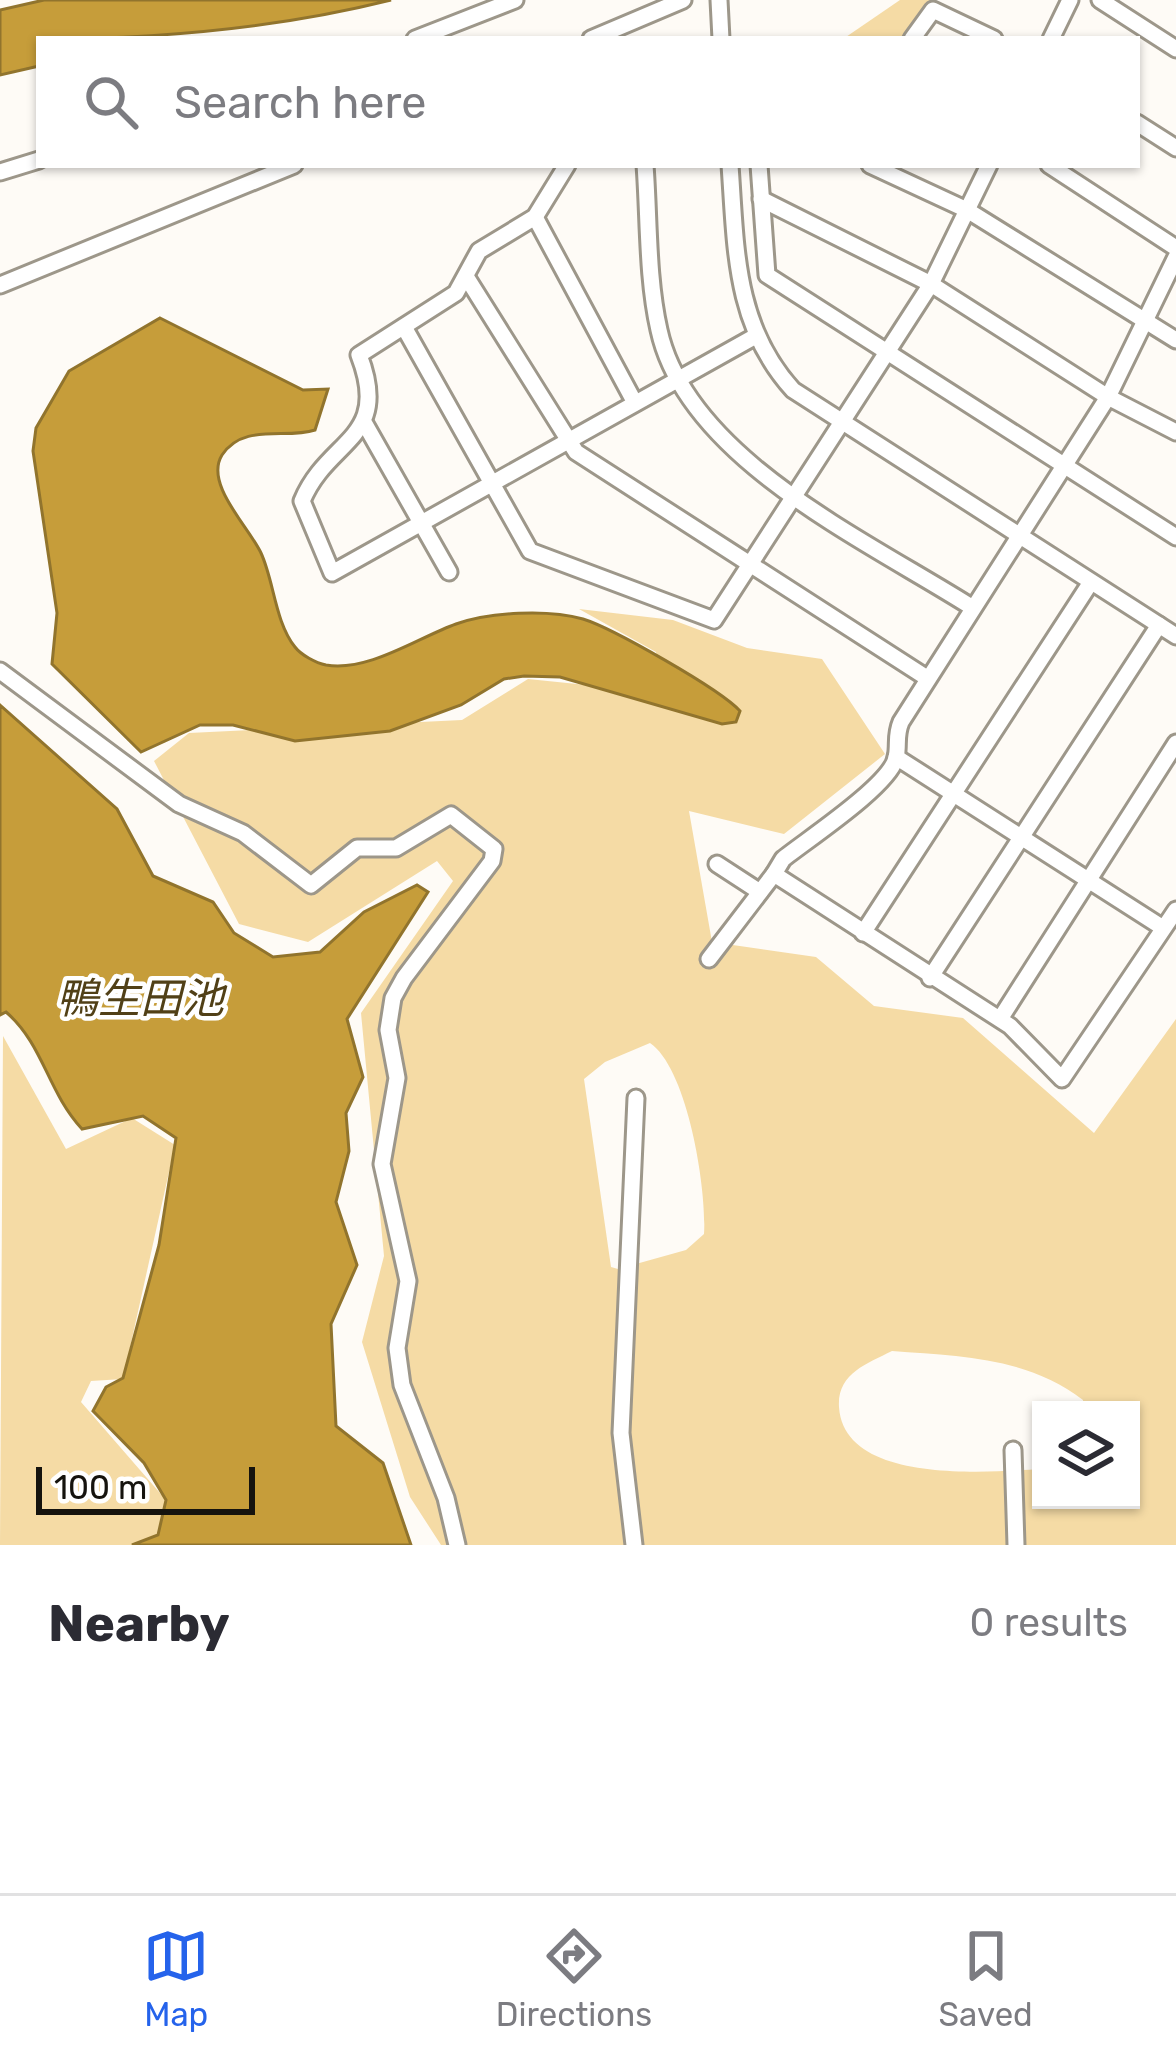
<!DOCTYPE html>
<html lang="en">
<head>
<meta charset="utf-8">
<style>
  body { margin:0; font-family:Rubik,"Noto Sans JP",sans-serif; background:#f7f7f7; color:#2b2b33 }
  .controls { position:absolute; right:36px; bottom:36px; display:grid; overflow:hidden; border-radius:0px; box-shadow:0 3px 9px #0004 }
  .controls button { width:108px; height:108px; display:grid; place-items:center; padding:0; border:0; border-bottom:3px solid #e1e1e2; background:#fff; color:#2b2b33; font:60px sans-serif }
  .scale { position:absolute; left:36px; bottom:30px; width:219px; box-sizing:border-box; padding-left:12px; border:6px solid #15130e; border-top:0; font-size:33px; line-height:42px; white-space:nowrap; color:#15130e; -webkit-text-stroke:9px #fff; paint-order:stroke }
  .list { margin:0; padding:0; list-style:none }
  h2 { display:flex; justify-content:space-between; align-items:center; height:156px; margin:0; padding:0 48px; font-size:51px }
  h2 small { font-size:39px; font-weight:400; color:#7c7c81 }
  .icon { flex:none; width:66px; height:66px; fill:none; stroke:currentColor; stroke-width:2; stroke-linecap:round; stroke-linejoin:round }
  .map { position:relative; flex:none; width:1176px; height:1545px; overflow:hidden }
  .search { position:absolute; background:#fff; box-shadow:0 3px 9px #0004; left:36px; right:36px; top:36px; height:132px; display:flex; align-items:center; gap:30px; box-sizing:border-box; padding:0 42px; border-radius:0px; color:#7c7c81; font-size:45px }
  .sheet { height:348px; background:#fff }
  nav { display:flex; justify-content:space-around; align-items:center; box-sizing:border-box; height:168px; border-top:3px solid #e1e1e2; background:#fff; font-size:33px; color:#7c7c81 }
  nav a { display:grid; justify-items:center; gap:6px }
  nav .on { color:#2563eb }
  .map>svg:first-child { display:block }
  .green { fill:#f5dba5; fill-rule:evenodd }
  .water { fill:#c69d3a; stroke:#91742d; stroke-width:3 }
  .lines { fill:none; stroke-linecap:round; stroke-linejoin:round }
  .minor-casing { stroke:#9d978a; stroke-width:21 }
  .minor { stroke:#fff; stroke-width:15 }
  .labels { text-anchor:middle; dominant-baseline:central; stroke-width:9; stroke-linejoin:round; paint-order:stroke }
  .water-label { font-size:42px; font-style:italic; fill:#514017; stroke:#fff }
</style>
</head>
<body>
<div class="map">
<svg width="1176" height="1545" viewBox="0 0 1176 1545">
  <rect width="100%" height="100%" fill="#fefbf6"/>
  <g class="green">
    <path d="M900,0H931L907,39H843Z"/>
    <path d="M579,609L673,620L747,648L822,659L885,754L784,834L689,811L712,942L816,957L874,1006L963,1018L1094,1133L1176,1019V1545H441L410,1497L362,1342L384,1256L361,1013L453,881L437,861L308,942L239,924L154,761L189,733L462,720L528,679L665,693L656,652ZM650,1043C688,1069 707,1190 704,1234L686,1250L618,1269L611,1267L584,1079L605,1062ZM892,1351C959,1356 1027,1357 1083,1400V1410H1131V1500H1041V1469C989,1472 844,1485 839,1407C837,1374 866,1364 892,1351Z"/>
    <path d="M3,1036L66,1149L132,1118L175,1145L123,1379L91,1381L81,1402L166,1500L158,1536L132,1545H0Z"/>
  </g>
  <g class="water">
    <path d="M44,0H391C275,29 158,39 39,39V66L0,75V10Z"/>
    <path d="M160,318L303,390L328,389L315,430C286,440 244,422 222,455C204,484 249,527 261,553C274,581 275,622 295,647C301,655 316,663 326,665C369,672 417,638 456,624C489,612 548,609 583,619C612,628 720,689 740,711L736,722L722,724L560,677L524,676L504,679L461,705L390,731L295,741L233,725H200L141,752L52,664L57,613L33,451L36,428L69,371Z"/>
    <path d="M0,705L117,809L153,876L213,902L234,933L273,957L320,952L364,912L417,885L428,892L347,1019L363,1077L346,1113L349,1151L336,1202L357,1265L331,1324L336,1426L383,1463L411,1545H132L158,1535L166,1500L144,1463L93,1411L106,1387L123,1378L159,1245L176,1138L143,1116L82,1129C47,1091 44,1045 6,1012L0,1015Z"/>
  </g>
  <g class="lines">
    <defs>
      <g id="minor">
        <path d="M719,0L721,39"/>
        <path d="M1100,0L1176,49"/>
        <path d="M415,39L515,0"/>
        <path d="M591,39L683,0"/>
        <path d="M912,39L933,10L994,39"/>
        <path d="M1051,39L1070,0"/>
        <path d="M1137,123L1176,148"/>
        <path d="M567,165L535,217L479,251L456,293L359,355C392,440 328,438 302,501L332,573L754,337"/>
        <path d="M645,165C649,218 647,277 659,330C687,459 868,541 973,608"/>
        <path d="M730,165C736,248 734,325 793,390L1176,636"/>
        <path d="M759,165L767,275L1176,537"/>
        <path d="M870,165L967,210L1176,340"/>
        <path d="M1049,165L1176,248"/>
        <path d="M0,172L39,160"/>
        <path d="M761,199L931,284L1108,397L1176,432"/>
        <path d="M535,217L635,403"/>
        <path d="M1176,257L1108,397L901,722C895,736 899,745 896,758C889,786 808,839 783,859L774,874L1010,1026L1062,1079L1176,910"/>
        <path d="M467,278L576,452L927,678"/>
        <path d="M0,285L294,165"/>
        <path d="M404,327L530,551L714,620L931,284L989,165"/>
        <path d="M365,424L449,572"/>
        <path d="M0,671L179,804L243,833L311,885L357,848H396L451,815L494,849L492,861L404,978L393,998L388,1030L397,1078L382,1164L408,1281L397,1348L402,1385L446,1498L457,1545"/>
        <path d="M896,757L1160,926"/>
        <path d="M717,864L760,892"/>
        <path d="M863,933L1091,582"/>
        <path d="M709,959L774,874"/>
        <path d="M930,978L1159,625"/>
        <path d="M1000,1019L1176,743"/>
        <path d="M1013,1450L1016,1545"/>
        <path d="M634,1545L621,1433L636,1098"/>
      </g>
    </defs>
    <use href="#minor" class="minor-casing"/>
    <use href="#minor" class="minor"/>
  </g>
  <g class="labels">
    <g class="water-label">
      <text x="140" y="999">鴨生田池</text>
    </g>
  </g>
</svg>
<div class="controls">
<button><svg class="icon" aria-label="layers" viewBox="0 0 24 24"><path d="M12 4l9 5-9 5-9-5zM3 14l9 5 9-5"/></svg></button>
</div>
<div class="scale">100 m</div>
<div class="search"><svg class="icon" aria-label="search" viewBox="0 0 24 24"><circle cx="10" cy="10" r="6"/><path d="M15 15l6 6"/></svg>Search here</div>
</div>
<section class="sheet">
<h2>Nearby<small>0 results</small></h2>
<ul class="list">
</ul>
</section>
<nav>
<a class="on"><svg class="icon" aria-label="map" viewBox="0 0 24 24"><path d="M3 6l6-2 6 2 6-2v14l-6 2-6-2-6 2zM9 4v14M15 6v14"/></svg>Map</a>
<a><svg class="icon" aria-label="directions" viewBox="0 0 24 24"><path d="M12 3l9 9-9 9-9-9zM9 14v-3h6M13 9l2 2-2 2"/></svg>Directions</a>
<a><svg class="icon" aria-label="saved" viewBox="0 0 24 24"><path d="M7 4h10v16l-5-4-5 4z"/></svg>Saved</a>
</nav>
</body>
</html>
